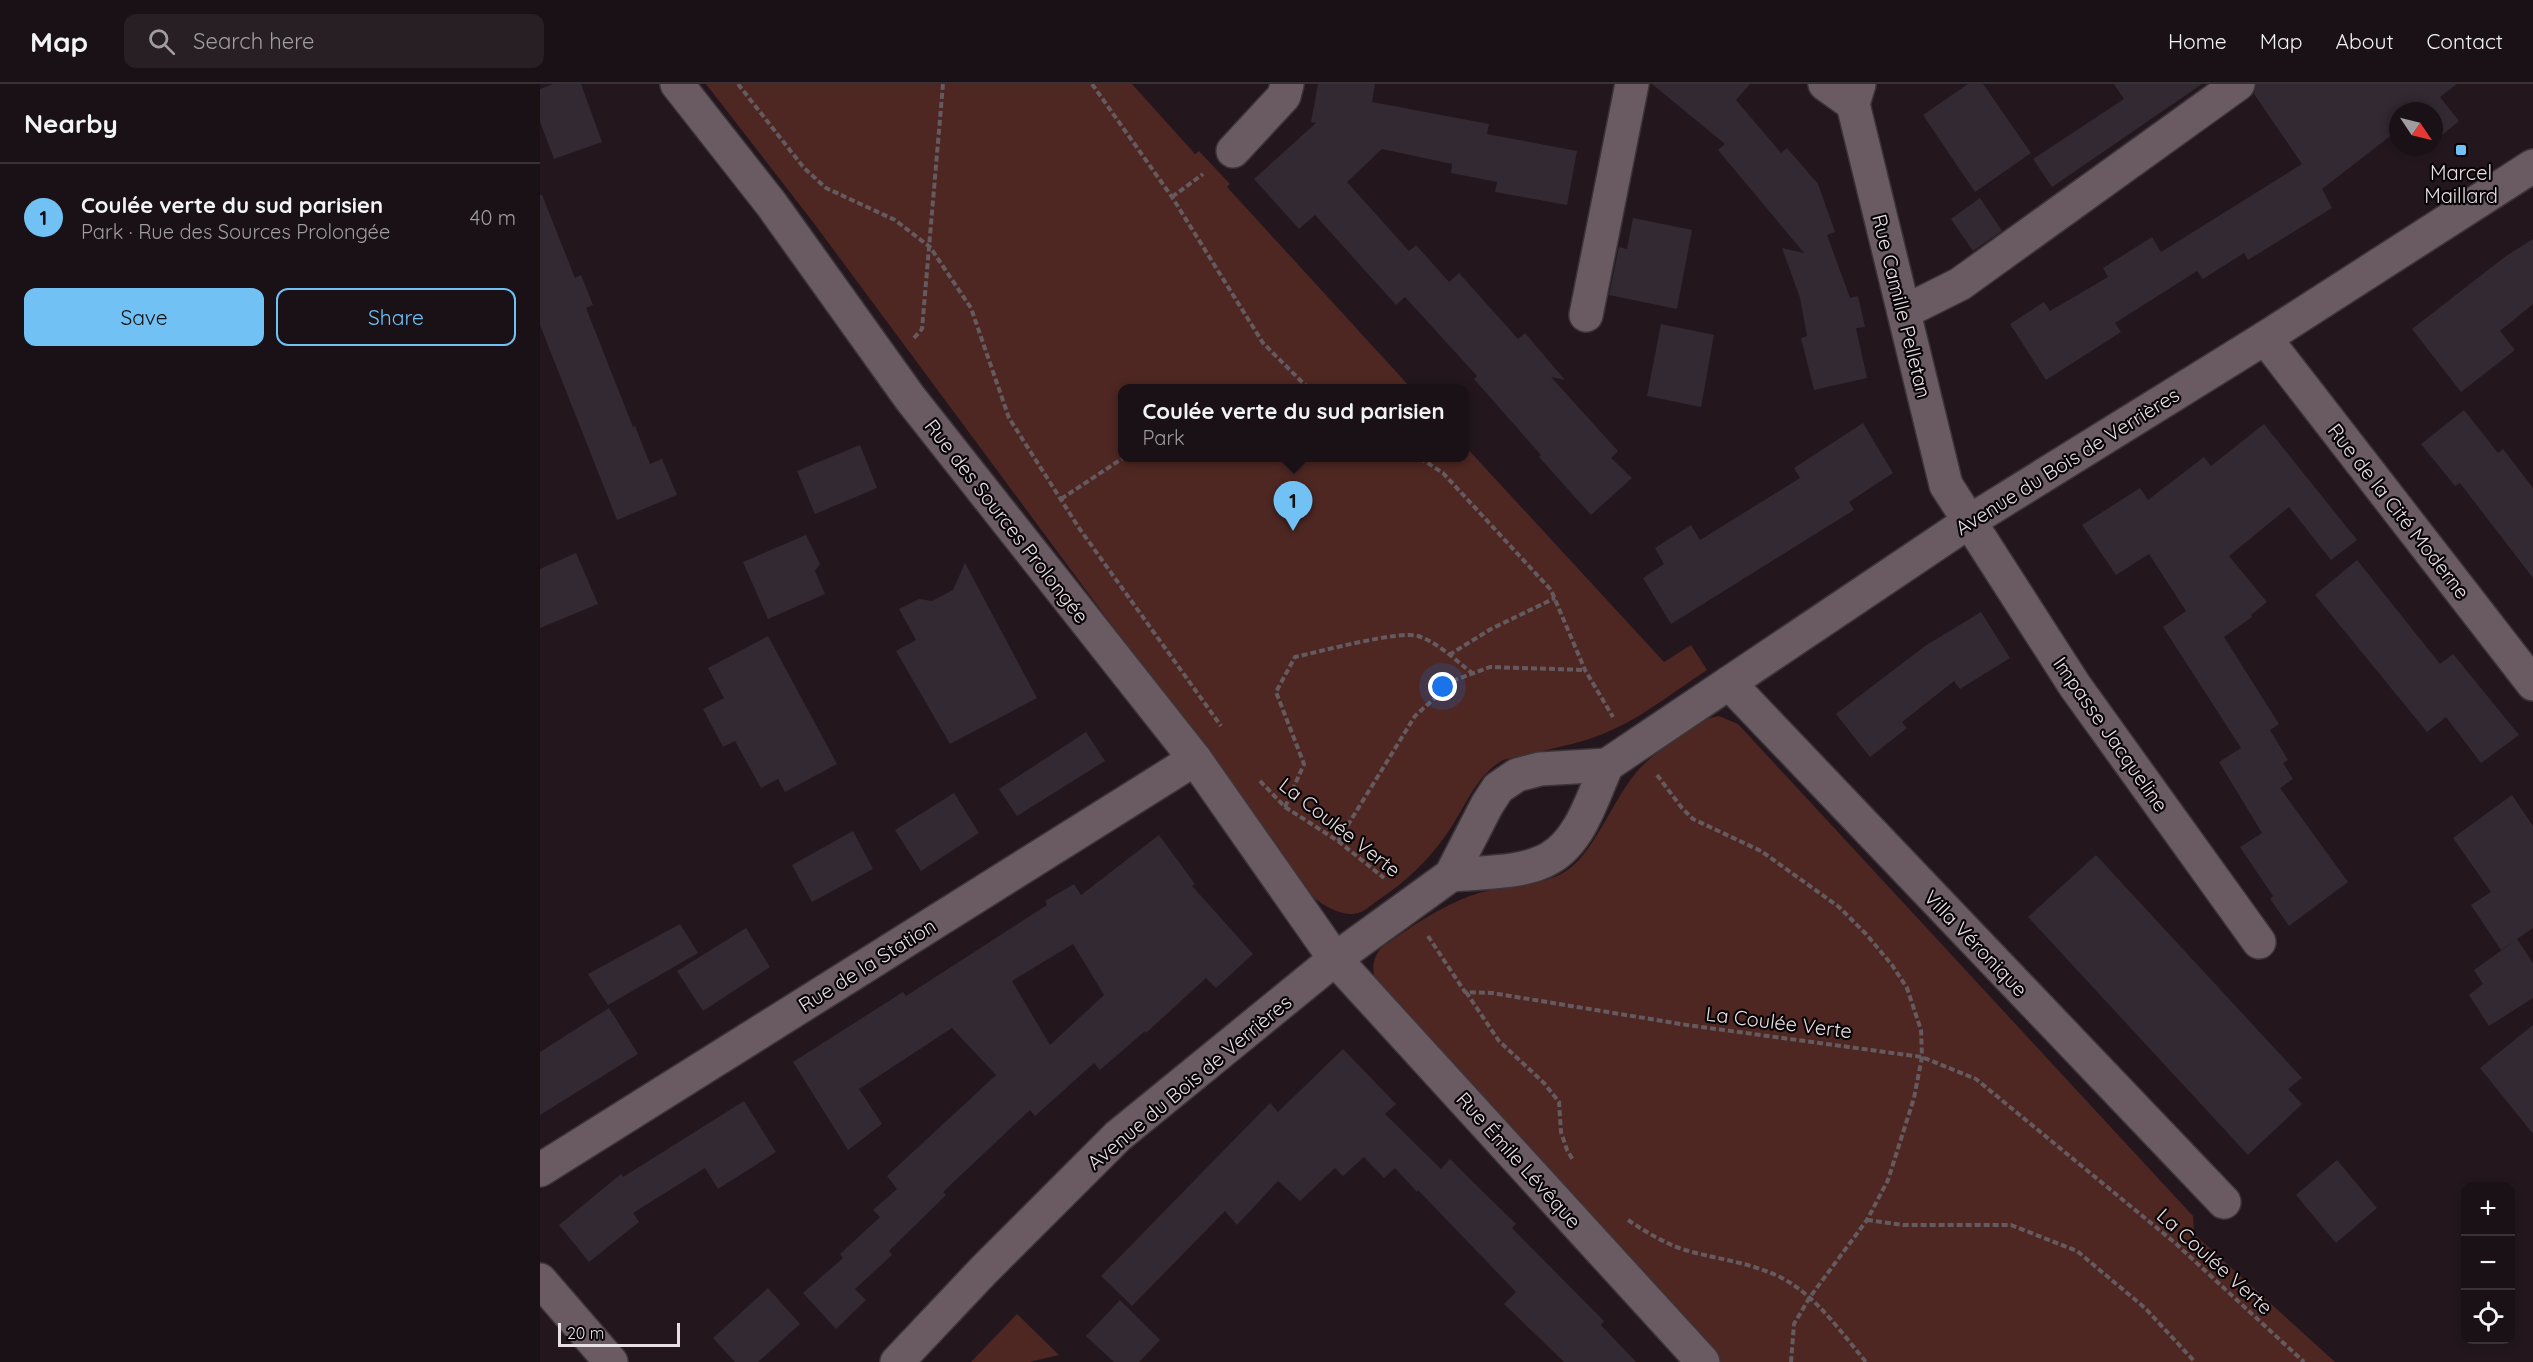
<!DOCTYPE html>
<html lang="en">
<head>
<meta charset="utf-8">
<style>
  body { margin:0; font-family:Quicksand,sans-serif; background:#271f23; color:#f1f3f6 }
  .controls { position:absolute; right:18px; bottom:18px; display:grid; overflow:hidden; border-radius:12px; box-shadow:0 3px 9px #0003 }
  .controls button { width:54px; height:54px; display:grid; place-items:center; padding:0; border:0; border-bottom:2px solid #383135; background:#1a1116; color:#f1f3f6; font:30px sans-serif }
  .compass { position:absolute; left:1849px; top:18px; width:54px; height:54px; border-radius:50%; background:#1a1116; box-shadow:0 3px 9px #0003; rotate:125deg }
  .scale { position:absolute; left:18px; bottom:15px; width:122px; box-sizing:border-box; padding-left:6px; border:3px solid #e8e0e4; border-top:0; font-size:16px; line-height:21px; white-space:nowrap; color:#e8e0e4; -webkit-text-stroke:4px #090507; paint-order:stroke }
  .you { position:absolute; left:903px; top:603px; width:21px; height:21px; margin:-15px; border:4px solid #fff; border-radius:50%; background:#1a73e8; box-shadow:0 0 0 9px #1a73e833 }
  .badge { display:grid; place-items:center; width:39px; height:39px; border-radius:50%; background:#72c1f5; color:#111; font-size:20px; font-weight:700 }
  .pin { position:absolute; translate:-50% -50px; filter:drop-shadow(0 2px 3px #0008) }
  .pin::after { content:''; position:absolute; top:32px; width:21px; height:18px; background:inherit; clip-path:polygon(0 0,100% 0,50% 100%) }
  .popup { position:absolute; left:578px; top:300px; width:351px; height:78px; box-sizing:border-box; display:grid; place-content:center; border-radius:12px; background:#1a1116; filter:drop-shadow(0 2px 4px #0005); font-size:20px; white-space:nowrap; color:#9f9da1 }
  .popup b { font-size:22px; color:#f1f3f6 }
  .popup::after { content:''; position:absolute; left:50%; top:100%; margin-left:-12px; border:12px solid transparent; border-top-color:#1a1116 }
  .list { margin:0; padding:0; list-style:none }
  h2 { display:flex; justify-content:space-between; align-items:center; height:78px; margin:0; padding:0 24px; font-size:26px }
  h2 small { font-size:20px; font-weight:400; color:#9f9da1 }
  .list li { display:grid; grid-template-columns:39px 1fr auto; gap:18px; align-items:center; box-sizing:border-box; height:108px; padding:0 24px; border-top:2px solid #383135 }
  .list b { display:block; font-size:22px; white-space:nowrap }
  .list p { margin:0; font-size:20px; white-space:nowrap; color:#9f9da1 }
  .list em { font-size:20px; font-style:normal; color:#9f9da1 }
  .actions { display:flex; gap:12px; padding:18px 24px }
  .actions a { flex:1; padding:14px 0; border:2px solid #72c1f5; border-radius:12px; text-align:center; font-size:21px; color:#72c1f5 }
  .actions .main { background:#72c1f5; color:#111 }
  .icon { flex:none; width:33px; height:33px; fill:none; stroke:currentColor; stroke-width:2; stroke-linecap:round; stroke-linejoin:round }
  .map { position:relative; flex:none; width:1993px; height:1278px; overflow:hidden }
  header { display:flex; align-items:center; gap:36px; box-sizing:border-box; height:84px; padding:0 30px; background:#1a1116; border-bottom:2px solid #383135 }
  header strong { font-size:28px }
  nav { display:flex; gap:33px; margin-inline-start:auto; font-size:21px }
  .search { width:420px; height:54px; background:#271f23; display:flex; align-items:center; gap:15px; box-sizing:border-box; padding:0 21px; border-radius:12px; color:#9f9da1; font-size:22px }
  main { display:flex }
  aside { flex:1; background:#1a1116 }
  .map>svg:first-child { display:block }
  .green { fill:#4e2722 }
  .building { fill:#322933; fill-rule:evenodd }
  .lines { fill:none; stroke-linecap:round; stroke-linejoin:round }
  .minor-casing { stroke:#3c3438; stroke-width:36 }
  .path { stroke:#655a5f; stroke-width:4; stroke-dasharray:6 3; stroke-linecap:butt }
  .minor { stroke:#6a5b63; stroke-width:33 }
  .poi-dot { fill:#72c1f5; stroke:#090507; stroke-width:2 }
  .labels { text-anchor:middle; dominant-baseline:central; stroke-width:4.5; stroke-linejoin:round; paint-order:stroke }
  .poi-label { font-size:20px; fill:#e8e0e4; stroke:#090507 }
  .street-label { font-size:20px; fill:#e8e0e4; stroke:#090507 }
</style>
</head>
<body>
<header>
<strong>Map</strong>
<div class="search"><svg class="icon" aria-label="search" viewBox="0 0 24 24"><circle cx="10" cy="10" r="6"/><path d="M15 15l6 6"/></svg>Search here</div>
<nav><a>Home</a><a>Map</a><a>About</a><a>Contact</a></nav>
</header>
<main>
<aside>
<h2>Nearby<small></small></h2>
<ul class="list">
<li><span class="badge">1</span><div><b>Coulée verte du sud parisien</b><p>Park · Rue des Sources Prolongée</p></div><em>40 m</em></li>
</ul>
<div class="actions"><a class="main">Save</a><a>Share</a></div>
</aside>
<div class="map">
<svg width="1993" height="1278" viewBox="0 0 1993 1278">
  <rect width="100%" height="100%" fill="#23171d"/>
  <g class="green">
    <path d="M166,0H592L655,70L659,67L690,100L687,103L871,304H582V374H924V361L1124,578L1151,561L1167,586C1137,605 1107,630 1074,645C1039,662 1000,666 963,676C933,694 925,725 906,751C887,778 864,799 837,817C831,821 824,828 818,829C802,833 787,823 775,815L273,138Z"/>
    <path d="M1179,632L1198,640L1653,1132L1654,1150L1795,1278H1180L933,1014L836,897C831,884 833,873 842,863C874,841 905,819 942,808C971,800 1004,803 1029,785C1056,765 1075,711 1100,684C1118,665 1145,650 1166,635Z"/>
    <path d="M477,1230L519,1271L489,1278H431Z"/>
  </g>
  <g class="building">
    <path d="M13,0H41L62,58L14,75L0,38V5Z"/>
    <path d="M778,0H835L832,18L949,40L947,50L1037,67L1027,121L955,108L957,98L911,89L912,80L842,65L807,98L869,167L876,161L909,198L919,189L978,255L985,249L1025,296L1011,293L1078,367L1071,374L1092,394L1051,431L999,373L1001,371L934,295L937,292L865,213L856,221L775,131L759,145L714,95L776,39L771,38Z"/>
    <path d="M1112,0H1210L1196,16L1241,69L1247,64L1278,100L1295,148L1287,151L1310,214L1318,212L1325,243L1316,244L1327,294L1274,306L1261,254L1267,252L1260,214L1242,164L1264,169L1178,66L1185,60Z"/>
    <path d="M1428,0H1443L1491,69L1435,108L1383,31Z"/>
    <path d="M1574,0H1662L1512,103L1493,75L1584,15Z"/>
    <path d="M1716,0H1917L1900,13L1919,37L1895,57L1894,27H1858V46L1782,105L1792,124L1708,176L1704,169L1663,195L1657,187L1575,239L1581,248L1506,296L1470,240L1504,218L1510,227L1568,193L1563,184L1612,153L1621,168L1762,80L1714,10Z"/>
    <path d="M0,111H2L35,194L41,191L53,221L46,224L93,343L95,342L110,380L122,375L137,411L77,436L0,241Z"/>
    <path d="M1440,114L1462,147L1433,167L1411,135Z"/>
    <path d="M1093,134L1152,146L1137,225L1069,211L1079,163L1087,165Z"/>
    <path d="M1993,155V220L1960,247L1975,266L1921,308L1872,245L1966,172Z"/>
    <path d="M1121,240L1174,251L1161,323L1107,312Z"/>
    <path d="M1924,326L1958,369L1963,365L1993,404V494L1920,399L1915,402L1881,360Z"/>
    <path d="M1323,339L1353,389L1309,418L1314,426L1131,540L1103,494L1124,480L1115,464L1151,441L1160,456L1260,394L1254,384Z"/>
    <path d="M1724,340L1817,456L1791,476L1749,423L1689,472L1727,518L1711,531L1712,533L1684,553L1739,640L1730,646L1748,676L1743,679L1753,695L1740,704L1808,798L1749,842L1730,815L1733,812L1700,763L1722,749L1679,678L1701,664L1623,543L1646,527L1609,470L1576,491L1542,441L1600,404L1608,416L1664,373L1671,382Z"/>
    <path d="M320,361L337,404L275,430L257,387Z"/>
    <path d="M266,451L280,480L275,487L285,510L228,535L203,478Z"/>
    <path d="M36,469L58,520L0,544V485Z"/>
    <path d="M1817,476L1900,580L1913,570L1979,651L1941,679L1906,633L1887,648L1775,511Z"/>
    <path d="M425,479L497,614L410,660L356,567L376,556L359,525L379,515L392,517L413,506Z"/>
    <path d="M1441,528L1470,574L1420,605L1414,597L1362,638L1367,644L1330,673L1296,630L1385,562Z"/>
    <path d="M228,552L297,680L245,708L238,695L221,704L195,657L183,663L163,625L184,614L168,584Z"/>
    <path d="M546,648L565,677L477,732L459,705Z"/>
    <path d="M414,709L439,749L381,787L355,746Z"/>
    <path d="M1972,711L1993,742V844L1977,855L1993,879V914L1949,942L1929,911L1943,900L1934,886L1976,856L1961,866L1931,821L1951,808L1913,754Z"/>
    <path d="M313,747L333,785L272,818L252,781Z"/>
    <path d="M619,751L655,800L652,802L713,870L676,904L666,894L606,949L605,947L560,986L554,979L495,1032L490,1026L403,1108L406,1111L349,1167L352,1171L315,1205L326,1216L296,1245L263,1209L303,1174L300,1170L340,1133L333,1126L357,1105L347,1092L456,991L412,944L319,1005L342,1040L308,1066L253,978L363,908L366,912L507,821L505,817L534,800L541,811ZM533,860L564,911L510,961L472,897Z"/>
    <path d="M1556,771L1762,994L1748,1005L1762,1020L1708,1071L1488,833Z"/>
    <path d="M140,840L158,869L68,921L48,890Z"/>
    <path d="M206,844L230,883L163,927L137,887Z"/>
    <path d="M69,924L98,970L0,1031V968Z"/>
    <path d="M1993,941V1050L1940,984Z"/>
    <path d="M803,965L856,1020L845,1030L901,1085L910,1075L931,1096L976,1140L972,1144L1064,1237L1061,1241L1096,1278H1024L964,1220L976,1208L878,1106L877,1108L855,1084L844,1094L824,1073L803,1092L795,1084L760,1117L738,1097L697,1141L685,1127L592,1222L561,1192L730,1019L738,1028Z"/>
    <path d="M204,1017L236,1068L178,1105L165,1084L93,1129L99,1138L49,1178L19,1141L81,1090L83,1093Z"/>
    <path d="M1797,1076L1837,1124L1796,1159L1756,1111Z"/>
    <path d="M228,1204L260,1240L218,1278H195L173,1254Z"/>
    <path d="M580,1216L620,1256L599,1278H574L546,1252Z"/>
  </g>
  <g class="lines">
    <defs>
      <g id="minor">
        <path d="M137,0L232,121L370,314L655,675L795,875L1163,1278"/>
        <path d="M1285,0L1313,20"/>
        <path d="M1319,0L1313,20L1406,401L1535,602L1719,858"/>
        <path d="M693,67L744,12L747,0"/>
        <path d="M1364,228L1420,200L1698,0"/>
        <path d="M1046,231L1092,0"/>
        <path d="M1725,254L1993,600"/>
        <path d="M1189,599L1684,1118"/>
        <path d="M1067,681L1430,437L1725,254L1993,82"/>
        <path d="M911,791C942,788 983,790 1010,774C1041,756 1053,712 1067,681"/>
        <path d="M0,1086L655,675"/>
        <path d="M0,1196L71,1278"/>
        <path d="M357,1278L444,1186L578,1052L795,875L911,791L947,721L958,704L977,691L1000,685L1067,681"/>
      </g>
    </defs>
    <use href="#minor" class="minor-casing"/>
    <g class="path">
      <path d="M198,0L264,84L286,104L355,136L390,163L431,224L469,334L539,444L681,642"/>
      <path d="M552,0L632,113L723,259L768,304"/>
      <path d="M632,113L663,90"/>
      <path d="M374,254L382,245L403,0"/>
      <path d="M880,374L903,389L1011,506L1045,586L1073,633"/>
      <path d="M521,415L583,374"/>
      <path d="M909,571L951,545L1015,514"/>
      <path d="M1117,691L1142,724L1153,735L1221,767L1299,823L1326,850L1352,881L1367,904L1381,946L1382,973L1374,1014L1348,1096L1327,1136L1270,1213L1254,1240L1251,1278"/>
      <path d="M720,697L745,723L798,757L844,794"/>
      <path d="M745,723L764,680L736,608L755,573C778,568 860,546 878,552C899,559 915,576 932,589"/>
      <path d="M798,757L875,632L915,596L950,583L1045,586"/>
      <path d="M888,852L925,908L952,909L1147,941L1382,973L1436,995L1634,1158L1764,1278"/>
      <path d="M926,908L959,957L1004,999L1019,1018L1021,1048L1027,1066L1033,1076"/>
      <path d="M1088,1136C1106,1148 1124,1159 1145,1166C1176,1175 1208,1178 1238,1192C1275,1210 1300,1247 1326,1278"/>
      <path d="M1327,1136L1363,1141H1471L1537,1167L1605,1224L1655,1278"/>
    </g>
    <use href="#minor" class="minor"/>
  </g>
  <rect class="poi-dot" x="1915" y="60" width="12" height="12" rx="3"/>
  <g class="labels">
    <g class="poi-label">
      <text x="1921" y="88">Marcel<tspan x="1921" dy="23">Maillard</tspan></text>
    </g>
    <g class="street-label">
      <text transform="translate(1362 222) rotate(76)">Rue Camille Pelletan</text>
      <text transform="translate(1527 377) rotate(-32)">Avenue du Bois de Verrières</text>
      <text transform="translate(1859 427) rotate(52)">Rue de la Cité Moderne</text>
      <text transform="translate(467 437) rotate(52)">Rue des Sources Prolongée</text>
      <text transform="translate(1571 650) rotate(55)">Impasse Jacqueline</text>
      <text transform="translate(800 743) rotate(38)">La Coulée Verte</text>
      <text transform="translate(1436 859) rotate(46)">Villa Véronique</text>
      <text transform="translate(327 881) rotate(-32)">Rue de la Station</text>
      <text transform="translate(1239 938) rotate(7)">La Coulée Verte</text>
      <text transform="translate(649 998) rotate(-40)">Avenue du Bois de Verrières</text>
      <text transform="translate(979 1076) rotate(48)">Rue Émile Lévêque</text>
      <text transform="translate(1675 1177) rotate(42)">La Coulée Verte</text>
    </g>
  </g>
</svg>
<div class="controls">
<button>+</button>
<button>−</button>
<button><svg class="icon" aria-label="locate" viewBox="0 0 24 24"><circle cx="12" cy="12" r="6"/><path d="M12 2v4M12 18v4M2 12h4M18 12h4"/></svg></button>
</div>
<svg class="compass" viewBox="-18 -18 36 36"><path d="M0-13l5 13h-10z" fill="#e53935"/><path d="M0 13l5-13h-10z" fill="#9f9da1"/></svg>
<div class="scale">20 m</div>
<div class="you"></div>
<div class="pin badge" style="left:753px;top:447px">1</div>
<div class="popup"><b>Coulée verte du sud parisien</b>Park</div>
</div>
</main>
</body>
</html>
